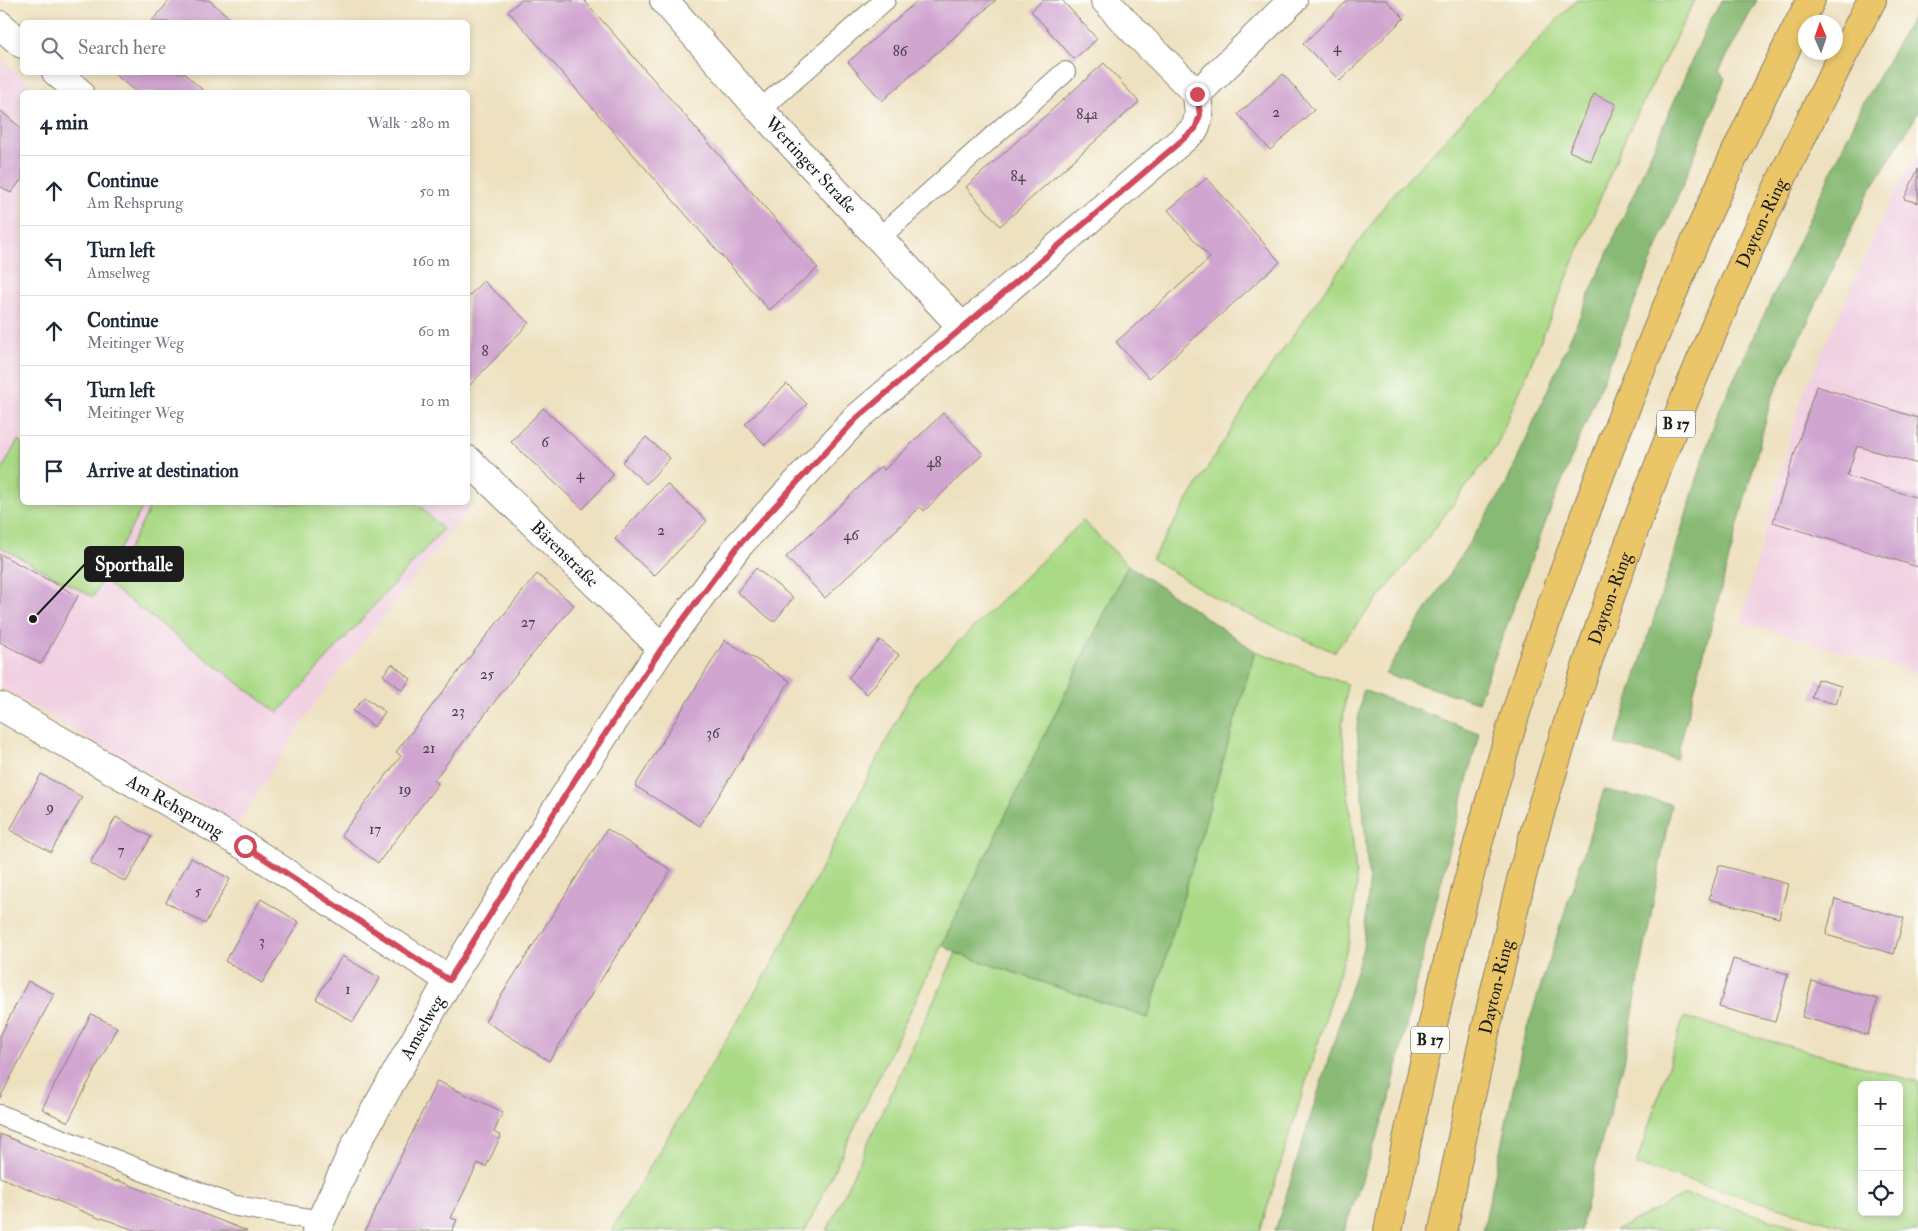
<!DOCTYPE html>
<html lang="en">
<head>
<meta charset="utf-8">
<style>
  body { margin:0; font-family:"IM FELL Double Pica",serif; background:#f6f6f7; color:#1f2937 }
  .controls { position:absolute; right:15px; bottom:15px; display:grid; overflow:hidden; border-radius:8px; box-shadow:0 2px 8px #0003 }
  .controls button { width:45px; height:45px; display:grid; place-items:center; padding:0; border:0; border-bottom:1px solid #e0e1e3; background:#fff; color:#1f2937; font:25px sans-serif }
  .compass { position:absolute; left:1798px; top:15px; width:45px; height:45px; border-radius:50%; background:#fff; box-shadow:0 2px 8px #0003; rotate:358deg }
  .stop { position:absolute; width:15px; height:15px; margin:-11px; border:4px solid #d1495b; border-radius:50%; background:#fff }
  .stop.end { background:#d1495b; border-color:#fff; box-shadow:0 1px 5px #0008 }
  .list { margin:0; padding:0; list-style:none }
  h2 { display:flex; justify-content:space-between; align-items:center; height:65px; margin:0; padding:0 20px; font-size:21px }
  h2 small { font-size:16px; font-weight:400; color:#747a83 }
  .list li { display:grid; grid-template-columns:32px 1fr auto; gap:15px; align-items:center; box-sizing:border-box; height:70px; padding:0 20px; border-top:1px solid #e0e1e3 }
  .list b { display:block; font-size:19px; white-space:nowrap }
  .list p { margin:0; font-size:16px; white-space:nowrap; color:#747a83 }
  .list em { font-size:16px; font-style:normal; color:#747a83 }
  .icon { flex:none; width:28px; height:28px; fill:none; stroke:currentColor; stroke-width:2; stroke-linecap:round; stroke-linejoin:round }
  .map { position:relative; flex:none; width:1918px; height:1231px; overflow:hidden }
  .search { position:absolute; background:#fff; box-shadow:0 2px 8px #0003; left:20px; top:20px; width:450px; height:55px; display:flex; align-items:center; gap:12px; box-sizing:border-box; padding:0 18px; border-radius:8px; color:#747a83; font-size:19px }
  .panel { position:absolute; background:#fff; box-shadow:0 2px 8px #0003; left:20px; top:90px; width:450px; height:415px; border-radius:8px }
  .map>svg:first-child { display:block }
  .built { fill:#f1d0e2 }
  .green { fill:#abda87; stroke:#647b52; fill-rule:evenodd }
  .forest { fill:#88ba74; stroke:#526b48 }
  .building { fill:#d0a5d0 }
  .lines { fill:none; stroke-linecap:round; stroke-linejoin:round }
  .service-casing { stroke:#857e6e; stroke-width:22 }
  .minor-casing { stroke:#857e6e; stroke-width:30 }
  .trunk-casing { stroke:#857e6e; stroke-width:30 }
  .service { stroke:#fff; stroke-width:20 }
  .minor { stroke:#fff; stroke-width:28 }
  .trunk { stroke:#eac669; stroke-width:28 }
  .route { stroke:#d1495b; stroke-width:6 }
  .labels { text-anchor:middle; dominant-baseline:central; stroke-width:4; stroke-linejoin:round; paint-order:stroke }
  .number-label { font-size:15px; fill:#493e49 }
  .shield { fill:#fdfcf7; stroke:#605f5e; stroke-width:1 }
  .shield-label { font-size:16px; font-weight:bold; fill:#1c1c1c }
  .street-label { font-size:18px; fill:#1c1c1c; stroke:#fdfcf7 }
  .leader { fill:none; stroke:#1c1c1c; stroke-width:2 }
  .callout-dot { fill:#1c1c1c; stroke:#fdfcf7; stroke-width:2 }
  .callout { fill:#1c1c1c; stroke:#1c1c1c; stroke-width:2 }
  .callout-label { font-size:19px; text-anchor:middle; font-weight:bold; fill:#fff }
</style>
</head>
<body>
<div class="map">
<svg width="1918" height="1231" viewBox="0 0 1918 1231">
  <rect width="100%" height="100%" fill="#fdfcf7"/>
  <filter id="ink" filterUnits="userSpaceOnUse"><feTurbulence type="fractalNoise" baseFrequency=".02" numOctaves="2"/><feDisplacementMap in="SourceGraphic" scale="10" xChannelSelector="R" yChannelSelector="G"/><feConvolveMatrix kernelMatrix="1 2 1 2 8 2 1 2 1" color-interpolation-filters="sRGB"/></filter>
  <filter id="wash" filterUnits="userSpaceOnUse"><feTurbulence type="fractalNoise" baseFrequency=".0096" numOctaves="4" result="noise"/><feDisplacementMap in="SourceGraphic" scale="20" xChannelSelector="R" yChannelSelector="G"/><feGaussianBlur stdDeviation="1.12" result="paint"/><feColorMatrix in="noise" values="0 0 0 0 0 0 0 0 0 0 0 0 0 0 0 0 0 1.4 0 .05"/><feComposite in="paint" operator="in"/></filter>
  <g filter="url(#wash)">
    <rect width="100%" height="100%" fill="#eee1c0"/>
    <g class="built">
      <path d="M0,58L38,92H22V502H464L470,508L317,700L237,824L0,687Z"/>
      <path d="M1918,157V674L1741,622L1800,401L1900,180Z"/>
    </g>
    <g class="green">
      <path d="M1576,0H1695L1628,132L1496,447L1420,548L1334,652L1230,607L1152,559L1258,385L1389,199Z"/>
      <path d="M18,440L22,443V502H132L142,508L93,597L0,547V473Z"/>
      <path d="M137,503H417L443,529L278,713L109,585L149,510Z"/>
      <path d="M1083,521L1128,565L942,945L805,1231H611L774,961L916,683Z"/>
      <path d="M1255,651L1347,684L1342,729L1357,886L1349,942L1260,1231H827L956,953L1148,1018Z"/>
      <path d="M1684,1017L1918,1082V1231H1858L1636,1165ZM1862,1085H1899V1212H1862Z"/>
      <path d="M1686,1194L1810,1231H1615Z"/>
    </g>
    <g class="forest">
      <path d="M1722,0H1757L1719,71L1726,78L1549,513L1478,702L1385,674L1505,487L1707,26Z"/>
      <path d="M1918,7V113L1869,192L1771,400L1676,759L1615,744L1717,415L1864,102Z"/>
      <path d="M1128,565L1255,651L1148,1018L956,953L942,945Z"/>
      <path d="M1363,690L1479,733L1416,982L1389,1102L1344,1231H1275L1363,948L1369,886L1357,727Z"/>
      <path d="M1604,790L1671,804L1624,1062L1599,1151L1580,1231H1483L1524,1038Z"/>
    </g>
    <g id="blocks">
      <g class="building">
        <path d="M170,0H209L231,19L229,22H151Z"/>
        <path d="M521,0H584L818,268L769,310L508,11Z"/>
        <path d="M918,0H996L882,101L848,62Z"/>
        <path d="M1043,0H1062L1097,39L1074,59L1031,11Z"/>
        <path d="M1348,0H1386L1404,18L1340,81L1303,44Z"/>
        <path d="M1104,63L1139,102L1000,226L966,187Z"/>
        <path d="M112,72H186L185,74L205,92H136Z"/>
        <path d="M1283,74L1314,110L1270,150L1238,114Z"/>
        <path d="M1594,94L1616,104L1591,161L1569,151Z"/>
        <path d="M0,110L22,129V179L11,193L0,186Z"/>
        <path d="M1918,169V203L1904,199Z"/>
        <path d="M1207,178L1280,262L1149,378L1116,342L1210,258L1168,210Z"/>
        <path d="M483,281L529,323L468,387V297Z"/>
        <path d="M787,384L807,404L765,445L745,424Z"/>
        <path d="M1816,386L1918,418V464L1857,446L1847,476L1918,498V567L1773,522Z"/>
        <path d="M543,408L614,474L583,509L511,442Z"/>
        <path d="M943,413L983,454L924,511L920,507L825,598L786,557L881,466L884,470Z"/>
        <path d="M646,437L670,458L646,484L622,462Z"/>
        <path d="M667,484L707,521L654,576L615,539Z"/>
        <path d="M0,554L78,596L41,664L0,642Z"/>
        <path d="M756,568L793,598L774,622L737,592Z"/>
        <path d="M537,574L574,605L520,669L434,780L438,784L378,863L341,835L401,756L396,752L483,640Z"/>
        <path d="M725,640L790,681L700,826L635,786Z"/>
        <path d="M880,640L899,655L867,694L848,678Z"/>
        <path d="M392,664L411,679L402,690L383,675Z"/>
        <path d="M1817,679L1841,686L1836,704L1812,698Z"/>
        <path d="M365,697L385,712L374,727L353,711Z"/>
        <path d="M41,774L82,797L51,852L10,830Z"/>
        <path d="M116,817L151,837L126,882L90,863Z"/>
        <path d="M607,829L671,870L549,1061L485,1021Z"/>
        <path d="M191,858L230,879L205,924L166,902Z"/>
        <path d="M1719,865L1788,884L1779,918L1709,899Z"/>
        <path d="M261,899L299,922L262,983L225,961Z"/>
        <path d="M1835,899L1904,918L1894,954L1826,935Z"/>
        <path d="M342,956L380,978L353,1022L316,999Z"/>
        <path d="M1733,959L1788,974L1775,1022L1719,1007Z"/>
        <path d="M28,981L54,994L0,1098V1036Z"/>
        <path d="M1812,981L1878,999L1868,1035L1802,1017Z"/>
        <path d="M91,1014L117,1027L68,1122L42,1109Z"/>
        <path d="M437,1081L503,1112L494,1132L501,1136L486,1167L478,1163L451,1218L457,1220L452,1231H365Z"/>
        <path d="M0,1134L117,1182V1180L247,1231H137L102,1218L101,1219L0,1177Z"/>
      </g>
    </g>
  </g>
  <g filter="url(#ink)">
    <use href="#blocks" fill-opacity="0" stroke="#857e6e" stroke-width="1"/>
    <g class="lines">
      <defs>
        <g id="service">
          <path d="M760,110L885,0"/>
          <path d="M879,238L1065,72"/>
          <path d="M0,1115L231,1205L321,1221"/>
        </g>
        <g id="minor">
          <path id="s1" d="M664,0L760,110L962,327"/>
          <path d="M0,25L22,44"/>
          <path d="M56,72L79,92"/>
          <path d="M1197,94L1293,0"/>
          <path id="s2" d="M468,460L662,648"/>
          <path id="s3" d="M0,706L245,846L449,980"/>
          <path id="s4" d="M316,1231L356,1144L449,980L576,778L662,648L738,546L857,418L1195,129L1199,115L1197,94L1124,21L1105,0"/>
        </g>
        <g id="trunk">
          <path d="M1388,1231C1426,1045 1469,859 1527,677C1544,625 1563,574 1582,523C1647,344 1723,169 1811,0"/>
          <path id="s5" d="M1443,1231C1461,1141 1480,1051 1502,961C1510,929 1516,897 1525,865C1610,566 1725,274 1872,0"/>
        </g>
      </defs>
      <use href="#service" class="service-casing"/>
      <use href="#minor" class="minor-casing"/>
      <use href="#trunk" class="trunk-casing"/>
      <use href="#service" class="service"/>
      <use href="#minor" class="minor"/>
      <use href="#trunk" class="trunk"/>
    </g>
  </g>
  <g class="lines" filter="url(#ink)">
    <path class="route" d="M245,846L449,980L576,778L662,648L738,546L857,418L1195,129L1200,115L1197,94"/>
  </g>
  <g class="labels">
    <g class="number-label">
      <text x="1337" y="47">4</text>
      <text x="900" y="51">86</text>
      <text x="1276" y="112">2</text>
      <text x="1087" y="114">84a</text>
      <text x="1018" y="176">84</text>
      <text x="485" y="351">8</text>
      <text x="545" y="442">6</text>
      <text x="934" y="462">48</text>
      <text x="580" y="474">4</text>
      <text x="661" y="530">2</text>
      <text x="851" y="535">46</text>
      <text x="528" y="622">27</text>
      <text x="487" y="674">25</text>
      <text x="458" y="711">23</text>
      <text x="713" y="733">36</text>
      <text x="429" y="748">21</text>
      <text x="405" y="789">19</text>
      <text x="50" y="807">9</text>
      <text x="375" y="829">17</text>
      <text x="121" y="850">7</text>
      <text x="198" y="891">5</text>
      <text x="262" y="941">3</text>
      <text x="348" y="989">1</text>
    </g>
    <g class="shield">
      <rect x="1657" y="410.5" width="38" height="27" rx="4"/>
      <rect x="1411" y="1026.5" width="38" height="27" rx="4"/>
    </g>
    <g class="shield-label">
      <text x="1676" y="424">B 17</text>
      <text x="1430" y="1040">B 17</text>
    </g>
    <g class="street-label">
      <text stroke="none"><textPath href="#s1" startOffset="221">Wertinger Straße</textPath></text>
      <text stroke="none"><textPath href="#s5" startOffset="1060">Dayton-Ring</textPath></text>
      <text stroke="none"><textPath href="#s2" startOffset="135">Bärenstraße</textPath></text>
      <text stroke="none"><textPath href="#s5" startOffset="655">Dayton-Ring</textPath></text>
      <text stroke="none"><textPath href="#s3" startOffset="202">Am Rehsprung</textPath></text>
      <text stroke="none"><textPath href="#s5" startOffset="250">Dayton-Ring</textPath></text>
      <text stroke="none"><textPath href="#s4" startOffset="230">Amselweg</textPath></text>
    </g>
  </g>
  <path class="leader" d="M33 619L85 564"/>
  <circle class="callout-dot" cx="33" cy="619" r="5"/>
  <rect class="callout" x="85" y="547" width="98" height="34" rx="5"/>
  <g class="callout-label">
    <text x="134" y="571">Sporthalle</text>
  </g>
</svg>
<div class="controls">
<button>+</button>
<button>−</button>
<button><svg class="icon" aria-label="locate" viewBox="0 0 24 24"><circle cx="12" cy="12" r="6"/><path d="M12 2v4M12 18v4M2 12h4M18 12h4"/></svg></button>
</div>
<svg class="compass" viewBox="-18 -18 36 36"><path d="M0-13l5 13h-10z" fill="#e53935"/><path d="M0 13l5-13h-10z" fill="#747a83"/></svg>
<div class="stop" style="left:245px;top:846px"></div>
<div class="stop end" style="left:1197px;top:94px"></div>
<div class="search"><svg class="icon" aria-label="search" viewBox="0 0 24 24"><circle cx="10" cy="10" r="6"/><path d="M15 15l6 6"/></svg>Search here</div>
<section class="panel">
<h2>4 min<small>Walk · 280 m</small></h2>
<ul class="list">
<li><svg class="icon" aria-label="ahead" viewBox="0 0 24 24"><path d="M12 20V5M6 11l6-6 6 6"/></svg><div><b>Continue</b><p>Am Rehsprung</p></div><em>50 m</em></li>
<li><svg class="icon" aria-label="left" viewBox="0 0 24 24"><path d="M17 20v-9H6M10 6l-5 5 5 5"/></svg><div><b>Turn left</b><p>Amselweg</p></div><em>160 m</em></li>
<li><svg class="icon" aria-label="ahead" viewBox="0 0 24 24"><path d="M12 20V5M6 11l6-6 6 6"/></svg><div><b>Continue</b><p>Meitinger Weg</p></div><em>60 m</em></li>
<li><svg class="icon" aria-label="left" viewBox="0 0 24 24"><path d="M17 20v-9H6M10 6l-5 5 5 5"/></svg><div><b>Turn left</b><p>Meitinger Weg</p></div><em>10 m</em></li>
<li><svg class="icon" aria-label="arrive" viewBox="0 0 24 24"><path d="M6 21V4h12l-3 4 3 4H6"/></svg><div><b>Arrive at destination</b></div></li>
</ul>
</section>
</div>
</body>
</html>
